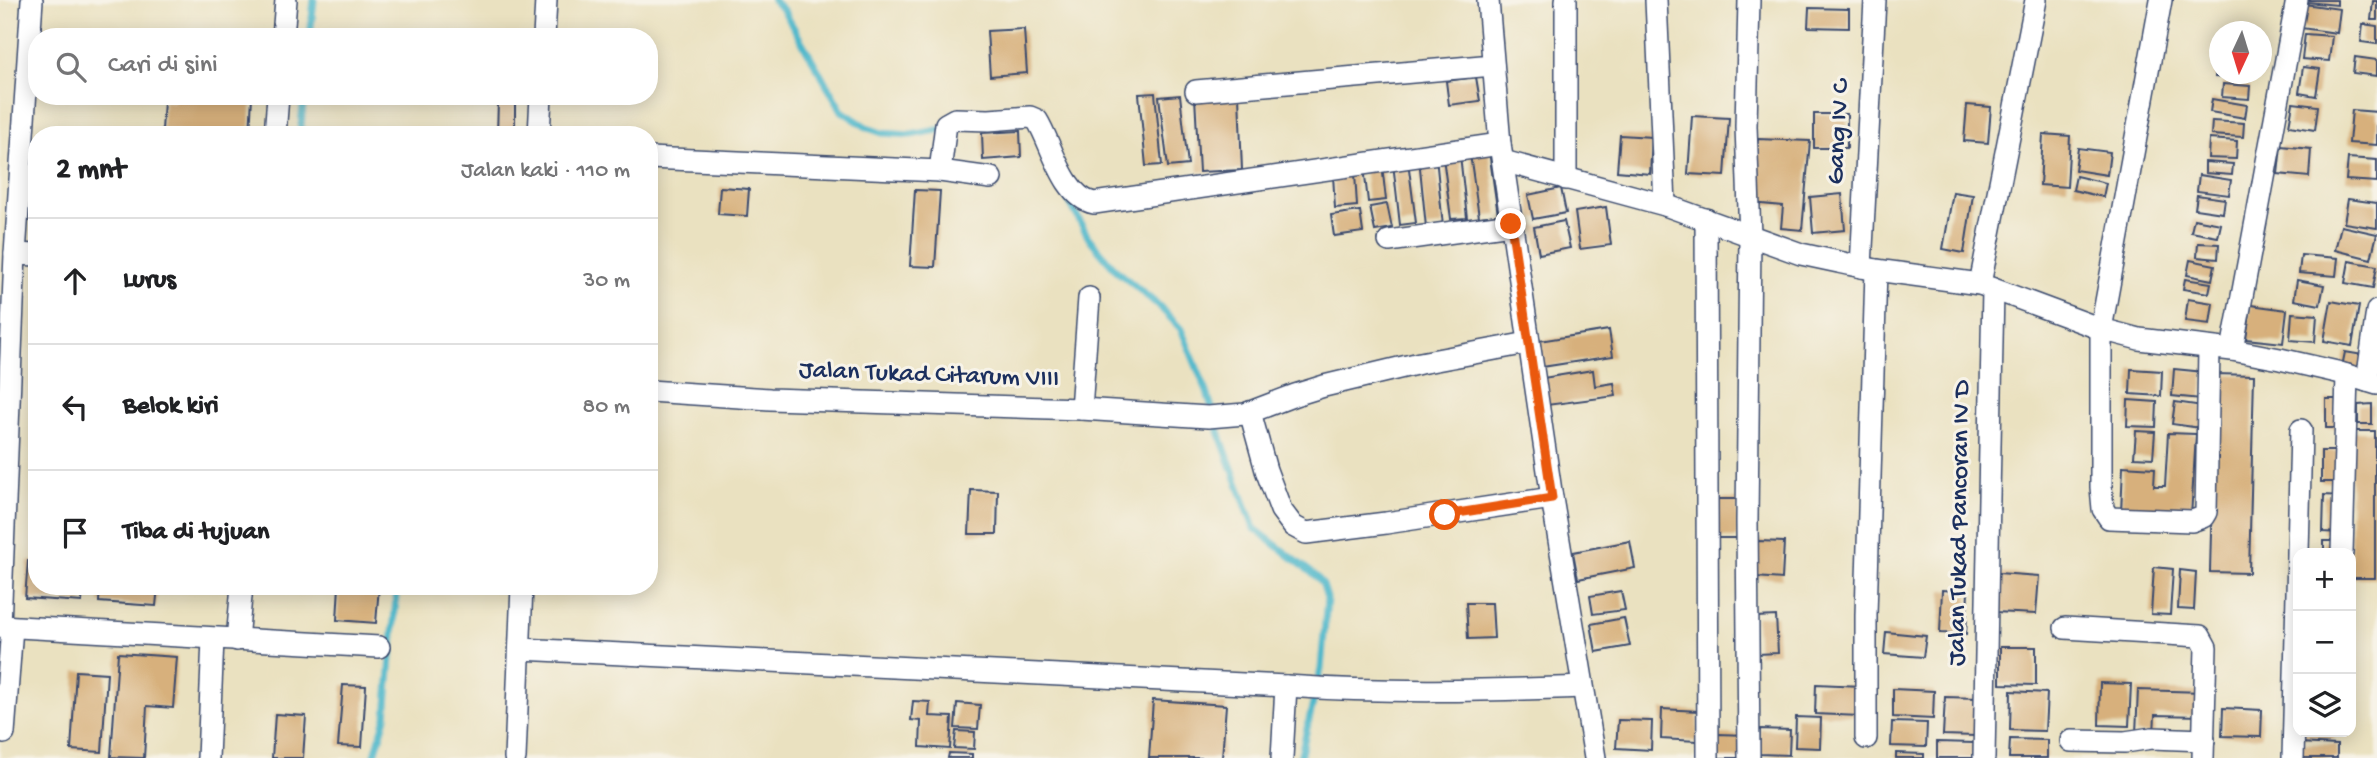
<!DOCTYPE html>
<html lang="id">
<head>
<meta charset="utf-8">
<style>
  body { margin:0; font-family:"Gochi Hand",sans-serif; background:#f6f6f6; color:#202124 }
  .controls { position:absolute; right:21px; bottom:21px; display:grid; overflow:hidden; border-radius:14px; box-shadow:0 4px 18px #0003 }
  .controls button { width:63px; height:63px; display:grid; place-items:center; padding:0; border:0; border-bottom:2px solid #e0e0e0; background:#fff; color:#202124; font:35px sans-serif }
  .compass { position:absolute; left:2209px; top:21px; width:63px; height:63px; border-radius:50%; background:#fff; box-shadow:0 4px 18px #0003; rotate:184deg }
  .stop { position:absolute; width:21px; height:21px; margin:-16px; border:5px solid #ea580c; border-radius:50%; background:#fff }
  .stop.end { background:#ea580c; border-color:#fff; box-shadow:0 2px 7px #0008 }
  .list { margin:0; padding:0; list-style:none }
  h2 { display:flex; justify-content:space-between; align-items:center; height:91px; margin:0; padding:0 28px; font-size:30px }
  h2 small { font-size:23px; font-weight:400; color:#757577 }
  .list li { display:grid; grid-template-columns:46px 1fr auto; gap:21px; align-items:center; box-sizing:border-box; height:126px; padding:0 28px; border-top:2px solid #e0e0e0 }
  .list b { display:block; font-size:26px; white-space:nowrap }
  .list em { font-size:23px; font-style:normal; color:#757577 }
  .icon { flex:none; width:38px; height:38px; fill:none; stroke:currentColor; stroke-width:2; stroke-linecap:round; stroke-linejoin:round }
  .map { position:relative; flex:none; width:2377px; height:758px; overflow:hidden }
  .search { position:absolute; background:#fff; box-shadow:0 4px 18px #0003; left:28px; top:28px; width:630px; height:77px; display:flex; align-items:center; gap:18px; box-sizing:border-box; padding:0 24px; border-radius:28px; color:#757577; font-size:26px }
  .panel { position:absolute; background:#fff; box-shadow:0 4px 18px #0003; left:28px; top:126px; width:630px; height:469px; border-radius:28px }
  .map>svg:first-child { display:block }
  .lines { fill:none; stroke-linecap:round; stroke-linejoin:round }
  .stream { stroke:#4db7ca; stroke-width:7 }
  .building { fill:#d7b07c }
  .street-casing { stroke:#3a4a6d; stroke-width:24 }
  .street { stroke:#fff; stroke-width:21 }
  .route { stroke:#ea580c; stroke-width:9 }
  .labels { text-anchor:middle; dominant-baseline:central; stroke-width:6; stroke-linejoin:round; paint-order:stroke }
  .street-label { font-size:26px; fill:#1b2f5e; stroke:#f7f3e8 }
</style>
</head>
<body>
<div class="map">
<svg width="2377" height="758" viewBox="0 0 2377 758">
  <rect width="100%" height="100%" fill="#f7f3e8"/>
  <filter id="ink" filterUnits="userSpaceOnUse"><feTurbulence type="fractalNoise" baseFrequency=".0143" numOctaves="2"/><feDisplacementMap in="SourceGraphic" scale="14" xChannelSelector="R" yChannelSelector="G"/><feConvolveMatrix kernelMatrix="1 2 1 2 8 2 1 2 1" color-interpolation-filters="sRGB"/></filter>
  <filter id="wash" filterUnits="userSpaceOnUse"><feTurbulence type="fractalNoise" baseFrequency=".00686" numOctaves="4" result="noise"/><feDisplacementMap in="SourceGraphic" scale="28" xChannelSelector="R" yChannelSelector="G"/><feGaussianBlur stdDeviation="1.57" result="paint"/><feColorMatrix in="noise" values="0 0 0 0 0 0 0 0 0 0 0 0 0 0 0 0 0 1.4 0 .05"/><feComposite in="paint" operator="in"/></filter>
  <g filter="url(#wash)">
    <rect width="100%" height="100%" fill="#eae1c0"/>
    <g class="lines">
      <g class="stream">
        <path d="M773,0L784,11L842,111L868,128L882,133L911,135L943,129"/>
        <path d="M310,37L314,0"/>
        <path d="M300,135L304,96"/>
        <path d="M1066,195L1088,237L1117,271L1159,306L1181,329L1207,392L1222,441L1254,528L1317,577L1323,585L1327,598L1321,669L1300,758"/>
        <path d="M374,758L386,717L397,586"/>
      </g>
    </g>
    <g id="blocks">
      <g class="building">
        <path d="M2307,0H2337V5L2307,2Z"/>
        <path d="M2373,1H2377V20H2371Z"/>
        <path d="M2304,4L2340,9L2337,33L2301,28Z"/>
        <path d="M1809,8L1849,9V28L1808,27Z"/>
        <path d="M2363,24L2377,26V44L2361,42Z"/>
        <path d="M1024,29L1027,73L990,76L987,31Z"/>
        <path d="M2305,34L2332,36L2329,61L2302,59Z"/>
        <path d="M2355,57L2377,60V76L2353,73Z"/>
        <path d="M2217,62L2220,63V74H2250V80L2215,77Z"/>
        <path d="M2303,67L2320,69L2316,96L2299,93Z"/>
        <path d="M1476,77L1480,101L1449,105L1446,81Z"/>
        <path d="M2223,84L2250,86L2249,99L2222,97Z"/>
        <path d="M1155,93L1162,165L1146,166L1139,94Z"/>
        <path d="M1180,95L1188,165L1168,167L1159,97Z"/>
        <path d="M174,96H252L250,135L162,130L164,101L174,102Z"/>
        <path d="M1239,96L1242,170L1199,172L1195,97Z"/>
        <path d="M2212,99L2247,105L2245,118L2210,112Z"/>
        <path d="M498,101H515V135H497Z"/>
        <path d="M2293,103L2318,106L2315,130L2289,126Z"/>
        <path d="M1967,105L1991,107L1988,143L1964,141Z"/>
        <path d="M2352,110L2377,112V145L2349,143Z"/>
        <rect x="1814" y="114" width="33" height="34"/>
        <path d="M1692,116L1729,118L1725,176L1688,174Z"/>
        <path d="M2212,121L2244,123L2243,137L2211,135Z"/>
        <path d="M1020,131L1021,157L983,160L982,133Z"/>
        <path d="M2043,134L2070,136L2067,187L2040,185Z"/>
        <path d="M1620,135L1652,137L1650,174L1617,171Z"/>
        <path d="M1758,139L1810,141L1802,230L1781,228L1783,206L1751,203Z"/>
        <path d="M2209,139L2237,141L2236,159L2208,158Z"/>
        <path d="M2281,146L2311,149L2309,177L2278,174Z"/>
        <path d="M2078,148L2110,152L2107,175L2075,170Z"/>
        <path d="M1489,151L1498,215L1479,217L1470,154Z"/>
        <path d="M1460,155L1467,218L1451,219L1443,157Z"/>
        <path d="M1436,157L1443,226L1426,227L1419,158Z"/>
        <path d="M2348,158L2377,160V182L2346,180Z"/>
        <path d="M1408,161L1416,223L1400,225L1393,163Z"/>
        <path d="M2205,162L2233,164L2232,175L2205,173Z"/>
        <path d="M1382,165L1386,200L1368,202L1364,167Z"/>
        <path d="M1355,173L1357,206L1335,208L1333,175Z"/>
        <path d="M2199,175L2231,180L2229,195L2197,191Z"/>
        <path d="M2076,176L2106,183L2103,197L2073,190Z"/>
        <path d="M720,187L749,189L747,216L718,214Z"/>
        <path d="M1561,188L1566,213L1533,219L1528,195Z"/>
        <path d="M915,190L940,191L935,267L910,266Z"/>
        <path d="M1953,192L1973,195L1964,253L1943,249Z"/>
        <path d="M1842,194L1845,230L1813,233L1810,197Z"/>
        <path d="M2197,195L2225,199L2223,213L2195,209Z"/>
        <path d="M2348,199L2377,203V228L2344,223Z"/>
        <path d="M1387,204L1392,228L1375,231L1370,207Z"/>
        <path d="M1606,207L1611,245L1580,249L1575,212Z"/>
        <path d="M1360,211L1363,232L1334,236L1331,215Z"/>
        <path d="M2194,219L2221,224L2218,237L2191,232Z"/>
        <path d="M1564,221L1570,248L1539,254L1534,227Z"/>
        <path d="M2341,226L2377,234L2371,259L2335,250Z"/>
        <path d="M2198,243L2219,244L2218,259L2197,257Z"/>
        <path d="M2301,255L2338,258L2336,276L2299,273Z"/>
        <path d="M2190,260L2215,265L2212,280L2187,275Z"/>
        <path d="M2349,261L2377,266L2373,288L2345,283Z"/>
        <path d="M2185,279L2211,283L2209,293L2183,289Z"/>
        <path d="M2297,280L2324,285L2320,305L2294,300Z"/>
        <path d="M2188,299L2213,303L2210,324L2185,321Z"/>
        <path d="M2331,301L2359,306L2352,346L2324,341Z"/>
        <path d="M2251,305L2287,310L2283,343L2246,339Z"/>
        <path d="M2292,313L2317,315L2315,342L2290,340Z"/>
        <path d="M1609,330L1613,356L1542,367L1539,341Z"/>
        <path d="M2345,352L2363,355L2360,370L2342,367Z"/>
        <path d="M2131,369L2162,371L2161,396L2130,394Z"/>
        <path d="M2174,369L2204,372L2201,399L2172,396Z"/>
        <path d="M1593,370L1595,386L1614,383L1616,396L1547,405L1543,378Z"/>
        <path d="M2215,374L2254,375L2249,573L2210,572Z"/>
        <rect x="2326" y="399" width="15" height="29"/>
        <path d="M2128,400L2157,402L2156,427L2127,426Z"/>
        <path d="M2175,402L2203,406L2201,428L2172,424Z"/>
        <path d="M2372,404V424H2358V405Z"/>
        <path d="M2136,431L2155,432L2153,458L2134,457Z"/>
        <path d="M2350,431H2375V578H2351Z"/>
        <path d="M2168,433L2196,434L2191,517L2121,513L2123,466L2155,468L2154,486H2165Z"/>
        <path d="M2321,451H2338L2337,482H2321Z"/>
        <path d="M971,490L998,491L997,534H969Z"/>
        <path d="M2324,495L2340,496L2339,533L2323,532Z"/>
        <path d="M1717,499H1738L1737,538H1716Z"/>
        <path d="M1630,541L1635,568L1578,579L1573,552Z"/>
        <path d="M1758,541L1784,542L1782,579L1756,577Z"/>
        <rect x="2324" y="541" width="13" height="12"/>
        <path d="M28,561H37V586H83L82,602L25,598Z"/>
        <path d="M2154,567L2173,569L2170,615L2151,614Z"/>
        <path d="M2180,570L2196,572L2194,610L2178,609Z"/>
        <path d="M1998,573L2039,576L2036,614L1995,612Z"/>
        <path d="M100,586H158L156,606L99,602Z"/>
        <path d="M339,586H379L376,623L337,620Z"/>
        <path d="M1942,590L1968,592L1966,634L1940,633Z"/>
        <path d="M1621,591L1625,610L1593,614L1590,596Z"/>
        <path d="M1466,603H1492L1494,638L1468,639Z"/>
        <path d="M1776,616L1778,653L1758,654L1756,617Z"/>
        <path d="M1624,618L1630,646L1596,652L1591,624Z"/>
        <path d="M1886,632L1926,636L1923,657L1884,654Z"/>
        <path d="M2000,647H2036V685L2000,684Z"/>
        <path d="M118,653L177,657L173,708L147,706L144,758L111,757Z"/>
        <path d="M76,671L107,673L102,752L71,750Z"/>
        <path d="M2100,683L2131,684L2129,726L2099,725Z"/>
        <path d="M1816,684L1861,686L1860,716L1815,714Z"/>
        <path d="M343,685L366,686L362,747L338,746Z"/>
        <path d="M1893,689L1934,691L1933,719L1893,717Z"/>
        <path d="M2138,690L2203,692L2202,716L2155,715L2154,734L2136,733Z"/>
        <path d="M2011,691L2047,693L2045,731L2010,730Z"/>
        <path d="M1945,697L1978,698L1976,736L1943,735Z"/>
        <path d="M1153,700L1226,705L1222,758H1149Z"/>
        <path d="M913,701L930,702L929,716L952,717L950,749L920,747L921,721L911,720Z"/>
        <path d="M957,703L980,705L978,729L955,728Z"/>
        <path d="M2223,708L2262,710L2261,737L2222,736Z"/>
        <path d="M1662,709L1698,711L1697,741L1661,739Z"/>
        <path d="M275,714L306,716L303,758H272Z"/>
        <path d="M1796,717L1821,718L1820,748L1795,747Z"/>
        <path d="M1618,720L1652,721L1651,750L1616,748Z"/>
        <path d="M1892,722L1927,723L1926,747L1891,746Z"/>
        <path d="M1760,729L1790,730L1789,755L1759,754Z"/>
        <path d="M956,731L975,732L974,749L954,748Z"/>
        <path d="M2300,732H2335L2334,739L2300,737Z"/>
        <path d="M1718,734L1746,735L1745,758H1718Z"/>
        <path d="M2010,739L2047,740V758H2009Z"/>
        <path d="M1937,742L1974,743L1973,758H1937Z"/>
        <path d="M2299,743L2337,745V758H2298Z"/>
        <path d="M949,753L972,754V758H948Z"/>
        <path d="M1896,753L1924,754V758H1896Z"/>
      </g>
    </g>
  </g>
  <g filter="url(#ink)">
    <use href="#blocks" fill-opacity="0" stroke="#3a4a6d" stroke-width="2"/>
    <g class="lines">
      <defs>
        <g id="street">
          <path d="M1488,0L1500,144L1552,498L1595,758"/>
          <path d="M1656,0L1665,205"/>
          <path d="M1749,0L1746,126L1750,237L1747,521L1749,758"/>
          <path d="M2161,0L2101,329V487L2103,509L2109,518L2192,521L2203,517L2206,512L2209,349"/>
          <path d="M283,37L286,0"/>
          <path d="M544,37L546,0"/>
          <path d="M1196,91L1493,65"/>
          <path d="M275,135L278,96"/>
          <path d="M539,135L541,96"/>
          <path d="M649,158L940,171L991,178"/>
          <path d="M1503,161L1665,205L1801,254L1876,270L1980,284L2101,329L2139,339L2232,350L2280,359L2337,372L2377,384"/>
          <path d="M940,171L946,124L955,119L989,120L1030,117L1037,120C1052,144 1063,197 1094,203L1500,144"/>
          <path d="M1566,179V0"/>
          <path d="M1706,219L1708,758"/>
          <path d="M1389,241L1511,224"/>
          <path d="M15,254L37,255"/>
          <path d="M1861,267L1875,0"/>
          <path d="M1980,284L2036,0"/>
          <path d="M2232,350L2297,0"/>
          <path d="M2367,381L2377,311"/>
          <path d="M649,391L770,399L1081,409L1208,417L1245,414L1295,395L1324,386L1420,363L1528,343"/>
          <path d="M1081,409L1089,298"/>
          <path d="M1250,412L1266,470L1281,510L1293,526L1306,533L1386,523L1552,498"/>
          <path d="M2342,553L2347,375"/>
          <path d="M0,626L15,254L32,0"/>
          <path d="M0,626L379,647"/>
          <path d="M2065,628L2200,636L2206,647L2203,758"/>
          <path d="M237,640L242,586"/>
          <path d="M520,649L1286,686C1385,693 1483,691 1582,687"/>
          <path d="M4,733L12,627"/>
          <path d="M1866,738V615L1876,270"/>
          <path d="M2071,741L2125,742L2152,738L2204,740"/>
          <path d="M208,758L213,639"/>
          <path d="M515,758L522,586"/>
          <path d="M1282,758L1286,686"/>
          <path d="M1984,758L1993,289"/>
          <path d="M2293,758L2301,430"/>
        </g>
      </defs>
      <use href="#street" class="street-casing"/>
      <use href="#street" class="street"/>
    </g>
  </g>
  <g class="lines" filter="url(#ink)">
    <path class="route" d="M1445,515L1552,498L1511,224"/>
  </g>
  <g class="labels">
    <g class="street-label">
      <text transform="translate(1840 132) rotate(-87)">Gang IV C</text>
      <text transform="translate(929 376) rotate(2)">Jalan Tukad Citarum VIII</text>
      <text transform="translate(1961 523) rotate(-89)">Jalan Tukad Pancoran IV D</text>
    </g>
  </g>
</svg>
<div class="controls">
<button>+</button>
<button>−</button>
<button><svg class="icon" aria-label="layers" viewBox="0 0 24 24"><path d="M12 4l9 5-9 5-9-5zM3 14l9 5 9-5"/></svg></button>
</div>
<svg class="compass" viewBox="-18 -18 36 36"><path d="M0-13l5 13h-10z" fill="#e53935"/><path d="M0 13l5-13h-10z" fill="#757577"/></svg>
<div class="stop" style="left:1445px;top:515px"></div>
<div class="stop end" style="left:1511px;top:224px"></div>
<div class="search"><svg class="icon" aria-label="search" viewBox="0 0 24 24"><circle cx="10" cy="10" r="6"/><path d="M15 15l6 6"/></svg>Cari di sini</div>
<section class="panel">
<h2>2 mnt<small>Jalan kaki · 110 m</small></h2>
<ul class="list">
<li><svg class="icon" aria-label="ahead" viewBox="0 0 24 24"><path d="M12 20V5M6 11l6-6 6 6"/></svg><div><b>Lurus</b></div><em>30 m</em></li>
<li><svg class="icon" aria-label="left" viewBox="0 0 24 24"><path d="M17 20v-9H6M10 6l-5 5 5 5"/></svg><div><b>Belok kiri</b></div><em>80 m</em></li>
<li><svg class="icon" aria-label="arrive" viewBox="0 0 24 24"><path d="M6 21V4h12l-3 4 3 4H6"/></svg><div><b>Tiba di tujuan</b></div></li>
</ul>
</section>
</div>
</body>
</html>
